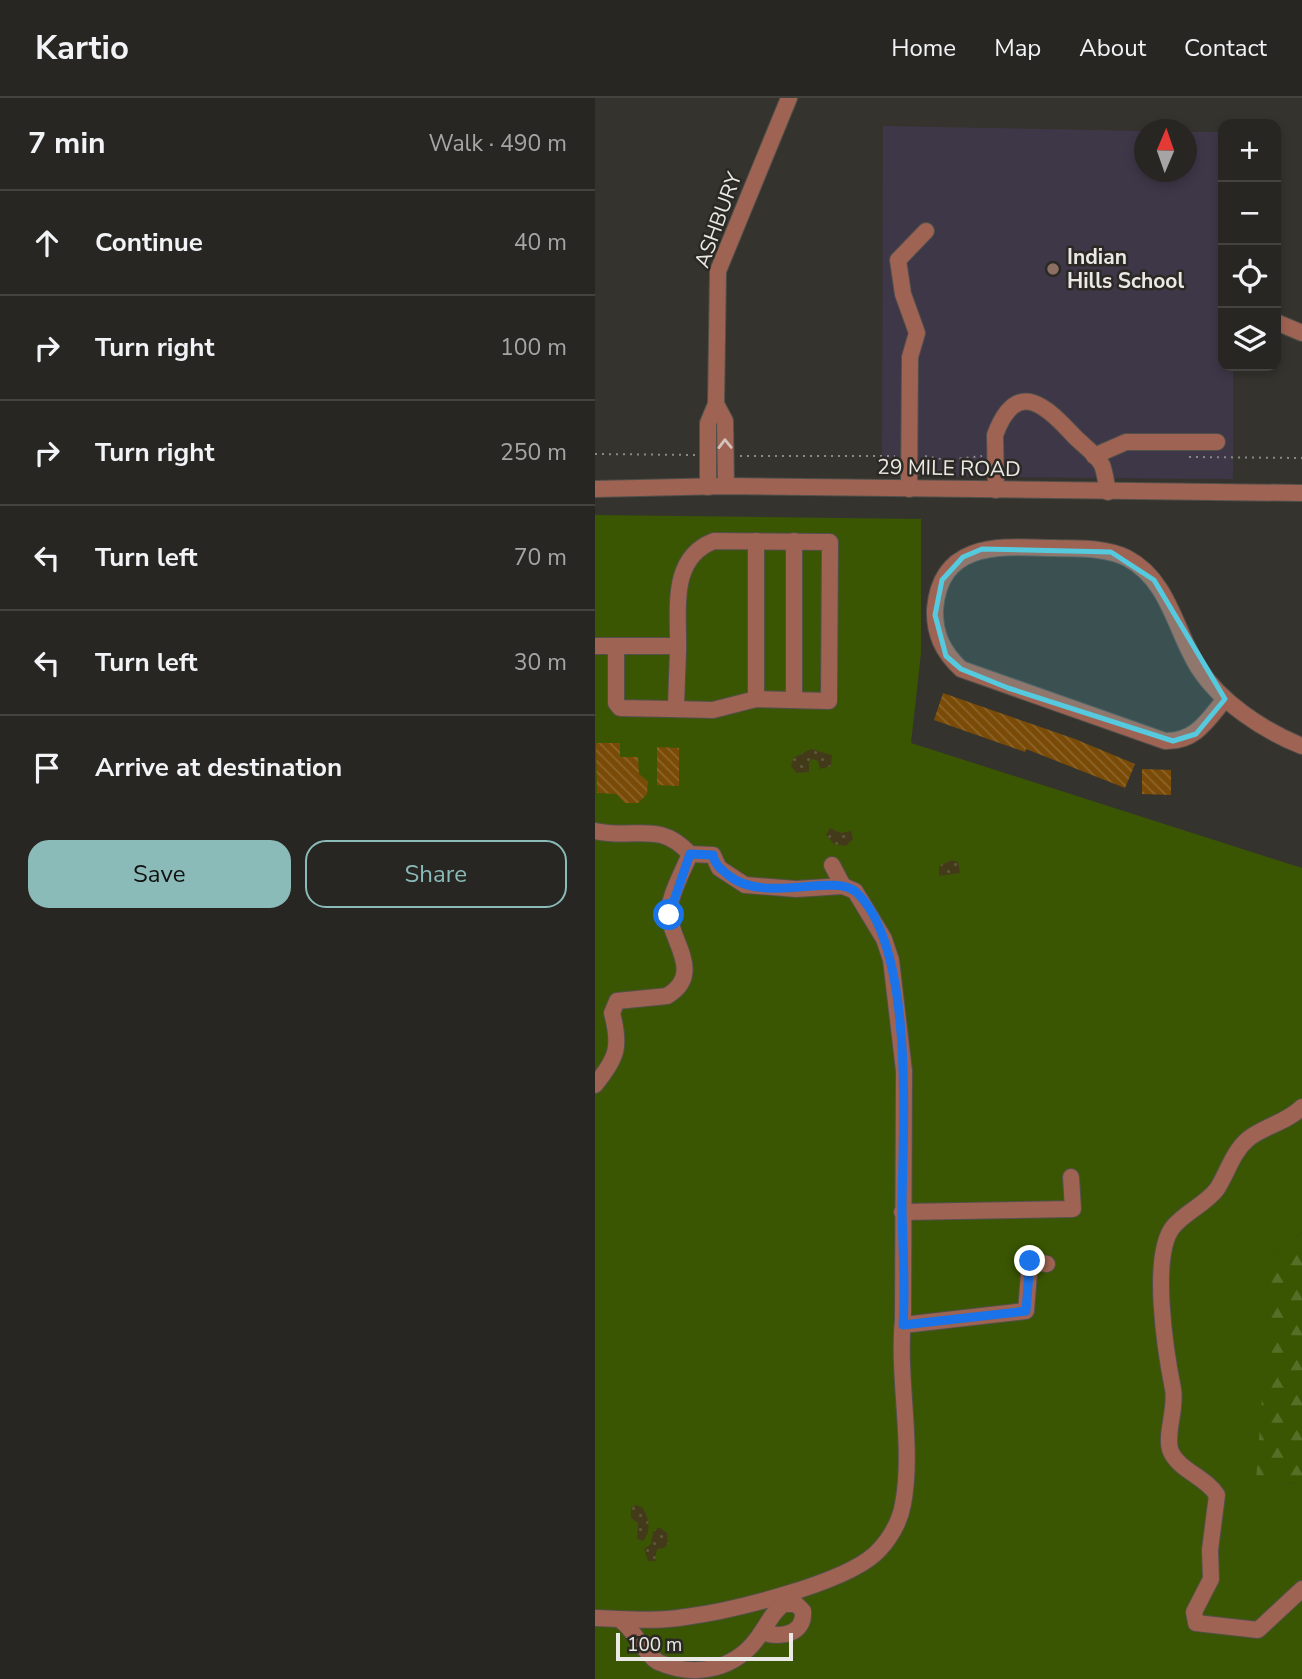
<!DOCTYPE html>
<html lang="en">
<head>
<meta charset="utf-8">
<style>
  body { margin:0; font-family:"Nunito Sans",sans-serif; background:#34322f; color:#f1f3f6 }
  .controls { position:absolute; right:21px; top:21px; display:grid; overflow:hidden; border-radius:14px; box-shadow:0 4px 10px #0003 }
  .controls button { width:63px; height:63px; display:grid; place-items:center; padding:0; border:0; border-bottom:2px solid #444340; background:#282622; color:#f1f3f6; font:35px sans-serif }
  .compass { position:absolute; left:539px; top:21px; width:63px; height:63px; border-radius:50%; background:#282622; box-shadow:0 4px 10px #0003; rotate:2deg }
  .scale { position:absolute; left:21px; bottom:18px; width:177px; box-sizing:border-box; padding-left:7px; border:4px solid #eae9e6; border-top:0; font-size:19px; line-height:24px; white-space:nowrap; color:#eae9e6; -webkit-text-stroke:5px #2b2924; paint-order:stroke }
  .stop { position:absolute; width:21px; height:21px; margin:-16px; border:5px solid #1a73e8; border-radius:50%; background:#fff }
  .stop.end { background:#1a73e8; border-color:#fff; box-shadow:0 2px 7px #0008 }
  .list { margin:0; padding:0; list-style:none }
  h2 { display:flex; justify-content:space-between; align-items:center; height:91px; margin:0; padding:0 28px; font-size:30px }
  h2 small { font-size:23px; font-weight:400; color:#a5a5a5 }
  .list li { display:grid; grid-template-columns:46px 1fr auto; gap:21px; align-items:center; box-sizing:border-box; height:105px; padding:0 28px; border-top:2px solid #444340 }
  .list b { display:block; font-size:26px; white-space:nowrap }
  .list em { font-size:23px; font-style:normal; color:#a5a5a5 }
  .actions { display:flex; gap:14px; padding:21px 28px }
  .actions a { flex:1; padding:16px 0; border:2px solid #8bbbb9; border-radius:21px; text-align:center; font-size:24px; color:#8bbbb9 }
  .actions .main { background:#8bbbb9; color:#111 }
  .icon { flex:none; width:38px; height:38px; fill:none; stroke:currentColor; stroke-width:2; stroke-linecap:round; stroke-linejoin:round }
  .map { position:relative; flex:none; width:707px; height:1581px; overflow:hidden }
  header { display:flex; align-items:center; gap:42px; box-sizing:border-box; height:98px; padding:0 35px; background:#282622; border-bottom:2px solid #444340 }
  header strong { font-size:33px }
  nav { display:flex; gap:38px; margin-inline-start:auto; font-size:24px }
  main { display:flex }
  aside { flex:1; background:#282622 }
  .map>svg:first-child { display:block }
  .education { fill:#3e3748 }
  .grass { fill:#3a5602 }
  .forest { fill:url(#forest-firs) }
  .sand { fill:url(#sand-dots) }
  .building { fill:url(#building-back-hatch) }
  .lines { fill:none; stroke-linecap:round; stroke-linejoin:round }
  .minor-casing { stroke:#52504b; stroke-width:18 }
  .path { stroke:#8a8985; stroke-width:2; stroke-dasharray:2 5; stroke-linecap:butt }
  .minor { stroke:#9e6352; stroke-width:16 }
  .oneway { stroke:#d3c1ba }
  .route { stroke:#1a73e8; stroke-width:9 }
  .marked { fill:#55cadf; fill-opacity:0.2; stroke:#55cadf; stroke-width:5; stroke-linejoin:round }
  .education-dot { fill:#8d6e63; stroke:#2b2924; stroke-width:2.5 }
  .labels { text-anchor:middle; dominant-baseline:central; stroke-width:5; stroke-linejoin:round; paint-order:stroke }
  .street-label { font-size:21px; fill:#eae9e6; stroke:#2b2924 }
  .poi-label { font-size:21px; font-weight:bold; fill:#eae9e6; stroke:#2b2924; text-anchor:start }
</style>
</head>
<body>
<header>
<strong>Kartio</strong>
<nav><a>Home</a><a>Map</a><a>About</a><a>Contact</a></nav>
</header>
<main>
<aside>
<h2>7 min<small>Walk · 490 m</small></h2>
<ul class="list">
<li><svg class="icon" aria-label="ahead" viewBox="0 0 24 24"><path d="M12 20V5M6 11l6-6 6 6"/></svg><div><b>Continue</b></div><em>40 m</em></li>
<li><svg class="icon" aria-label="right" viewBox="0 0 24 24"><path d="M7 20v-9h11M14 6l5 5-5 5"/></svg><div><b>Turn right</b></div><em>100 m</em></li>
<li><svg class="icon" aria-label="right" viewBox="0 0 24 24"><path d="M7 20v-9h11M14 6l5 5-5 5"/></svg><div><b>Turn right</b></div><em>250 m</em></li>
<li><svg class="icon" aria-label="left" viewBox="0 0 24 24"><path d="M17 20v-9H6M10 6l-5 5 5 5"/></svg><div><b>Turn left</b></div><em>70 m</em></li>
<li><svg class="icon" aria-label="left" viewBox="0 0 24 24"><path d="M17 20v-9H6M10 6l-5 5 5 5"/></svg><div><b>Turn left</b></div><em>30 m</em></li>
<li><svg class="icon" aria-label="arrive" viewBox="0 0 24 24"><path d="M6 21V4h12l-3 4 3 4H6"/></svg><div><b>Arrive at destination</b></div></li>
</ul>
<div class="actions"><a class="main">Save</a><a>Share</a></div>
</aside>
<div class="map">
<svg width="707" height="1581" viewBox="0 0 707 1581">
  <defs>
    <pattern id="forest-firs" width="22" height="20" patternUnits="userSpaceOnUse" patternTransform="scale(1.75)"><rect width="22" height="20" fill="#3a5602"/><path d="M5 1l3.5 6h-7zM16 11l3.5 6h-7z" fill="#576e27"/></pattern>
    <pattern id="sand-dots" width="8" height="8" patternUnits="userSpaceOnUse" patternTransform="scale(1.75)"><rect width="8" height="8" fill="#433a1a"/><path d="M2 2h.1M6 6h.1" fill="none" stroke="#5e563b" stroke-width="1.8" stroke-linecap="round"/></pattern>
    <pattern id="building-back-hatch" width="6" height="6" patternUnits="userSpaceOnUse" patternTransform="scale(1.75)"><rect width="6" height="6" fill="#7a4b06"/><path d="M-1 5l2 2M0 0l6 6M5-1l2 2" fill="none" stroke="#8d652a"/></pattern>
  </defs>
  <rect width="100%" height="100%" fill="#35332e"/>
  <path class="education" d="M288,28L549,33L550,74H592V34H628V268H638V381L287,378Z"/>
  <path class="grass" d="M0,417L326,421V555L316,645L707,770V1135L677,1160L678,1384L707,1386V1581H0Z"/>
  <path class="forest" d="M707,1135V1386L661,1383L677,1160Z"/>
  <g class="sand">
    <path d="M216,651L237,657L236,668L225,671L223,663L218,661L214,664V674L201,675L196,668L198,660Z"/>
    <path d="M235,730L246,735L256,733L258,741L251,748L239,746L231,737Z"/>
    <path d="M357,762L363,764L365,775L344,778V768Z"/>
    <path d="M40,1407L47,1409C54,1419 57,1433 48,1443L42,1441L43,1425L36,1420V1411Z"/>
    <path d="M64,1429L72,1435L73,1446L69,1450L62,1451L60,1463H53L49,1451L56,1446L58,1434Z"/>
  </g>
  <g class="building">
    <path d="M348,595L480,641L540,666L530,690L431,651L430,654L339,622Z"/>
    <path d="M1,645H25V659H43L44,676L53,684L52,696L43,705H30L21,696L2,695Z"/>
    <path d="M62,649L84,650V688L62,687Z"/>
    <path d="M547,671L576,672V697L547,696Z"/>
  </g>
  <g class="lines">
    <defs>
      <g id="minor">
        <path d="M681,224L707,235"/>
        <path d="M121,306L130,323L131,388"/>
        <path d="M499,358L531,344H622"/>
        <path d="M113,389V325L121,306L123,173L194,0"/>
        <path d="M0,391L131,388L707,395"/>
        <path d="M314,391L315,259L322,235L308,196L303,162L331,133"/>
        <path d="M401,392L400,337C422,278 452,309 480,339C488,347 502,357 507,367C510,374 511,385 513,394"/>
        <path d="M0,548H77L83,553L81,607L76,611L25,610L21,605V548"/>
        <path d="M161,601V443"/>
        <path d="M630,601C612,623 600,644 570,643L366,571C348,554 339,536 340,511C346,441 408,449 459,450C483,451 510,449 532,460C574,482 580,532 603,569C625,604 669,633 707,648"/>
        <path d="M199,602V443"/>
        <path d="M76,611L118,612L161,601L234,603L235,444L119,443C74,460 84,512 83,553"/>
        <path d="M0,733C41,742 64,722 95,756L118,757L124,770L150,787L201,791L248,788L260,793L289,841L296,862L309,973L308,1220C302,1281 319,1348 308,1406C305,1424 294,1443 280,1456C247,1486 136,1513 90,1519C60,1524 30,1521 0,1520"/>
        <path d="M237,767L248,788"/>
        <path d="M0,987C22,960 26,949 17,915L22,903L72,898C111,875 73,841 74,813C75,796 88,773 95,756"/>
        <path d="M707,1009C691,1025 669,1028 653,1041C637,1055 633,1074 622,1091C611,1106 590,1114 578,1129C555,1158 571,1256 578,1291C582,1311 569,1338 576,1354C585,1373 611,1379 622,1397L615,1452L616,1481L599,1514L601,1525L663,1532L707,1491"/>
        <path d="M307,1114L478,1111L476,1079"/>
        <path d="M308,1227L431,1213L435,1163L452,1166"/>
        <path d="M23,1521C37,1527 46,1553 63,1564C102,1581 143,1571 166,1535C174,1524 178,1513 189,1506H201L208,1513C210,1536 186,1541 167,1534"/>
      </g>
    </defs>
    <use href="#minor" class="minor-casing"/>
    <g class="path">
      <path d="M0,356L100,357"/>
      <path d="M145,358H300"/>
      <path d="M330,358L351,362L387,358"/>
      <path d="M594,359L707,360"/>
    </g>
    <use href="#minor" class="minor"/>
  </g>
  <defs><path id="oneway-chevron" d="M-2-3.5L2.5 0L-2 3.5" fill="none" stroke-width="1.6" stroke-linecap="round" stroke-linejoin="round" transform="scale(1.75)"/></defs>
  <use class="oneway" href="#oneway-chevron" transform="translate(130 346) rotate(-91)"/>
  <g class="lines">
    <path class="route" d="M74,817L95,756L118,757C120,767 126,771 133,777C169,807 239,774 261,794C320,849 308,1028 307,1104C307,1145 311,1186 308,1227L431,1213L435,1163"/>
  </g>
  <path class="marked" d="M387,451L516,454L559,482L630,601L601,636L578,643L413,590L366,571L351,558L340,517L347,482L368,459Z"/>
  <circle class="education-dot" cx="458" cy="171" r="7"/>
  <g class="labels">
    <g class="street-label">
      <text transform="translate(123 122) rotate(-70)">ASHBURY</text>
      <text transform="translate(354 370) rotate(1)">29 MILE ROAD</text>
    </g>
    <g class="poi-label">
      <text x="472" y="159">Indian<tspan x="472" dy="24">Hills School</tspan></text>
    </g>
  </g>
</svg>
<div class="controls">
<button>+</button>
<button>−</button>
<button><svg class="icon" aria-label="locate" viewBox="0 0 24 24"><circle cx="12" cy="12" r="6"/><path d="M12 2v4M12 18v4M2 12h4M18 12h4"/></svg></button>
<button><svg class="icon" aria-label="layers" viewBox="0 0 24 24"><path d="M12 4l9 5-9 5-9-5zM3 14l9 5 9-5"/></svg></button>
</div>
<svg class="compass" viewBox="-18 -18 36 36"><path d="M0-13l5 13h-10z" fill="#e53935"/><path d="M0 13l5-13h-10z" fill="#a5a5a5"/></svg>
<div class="scale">100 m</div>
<div class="stop" style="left:74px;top:817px"></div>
<div class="stop end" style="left:435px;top:1163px"></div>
</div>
</main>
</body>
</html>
